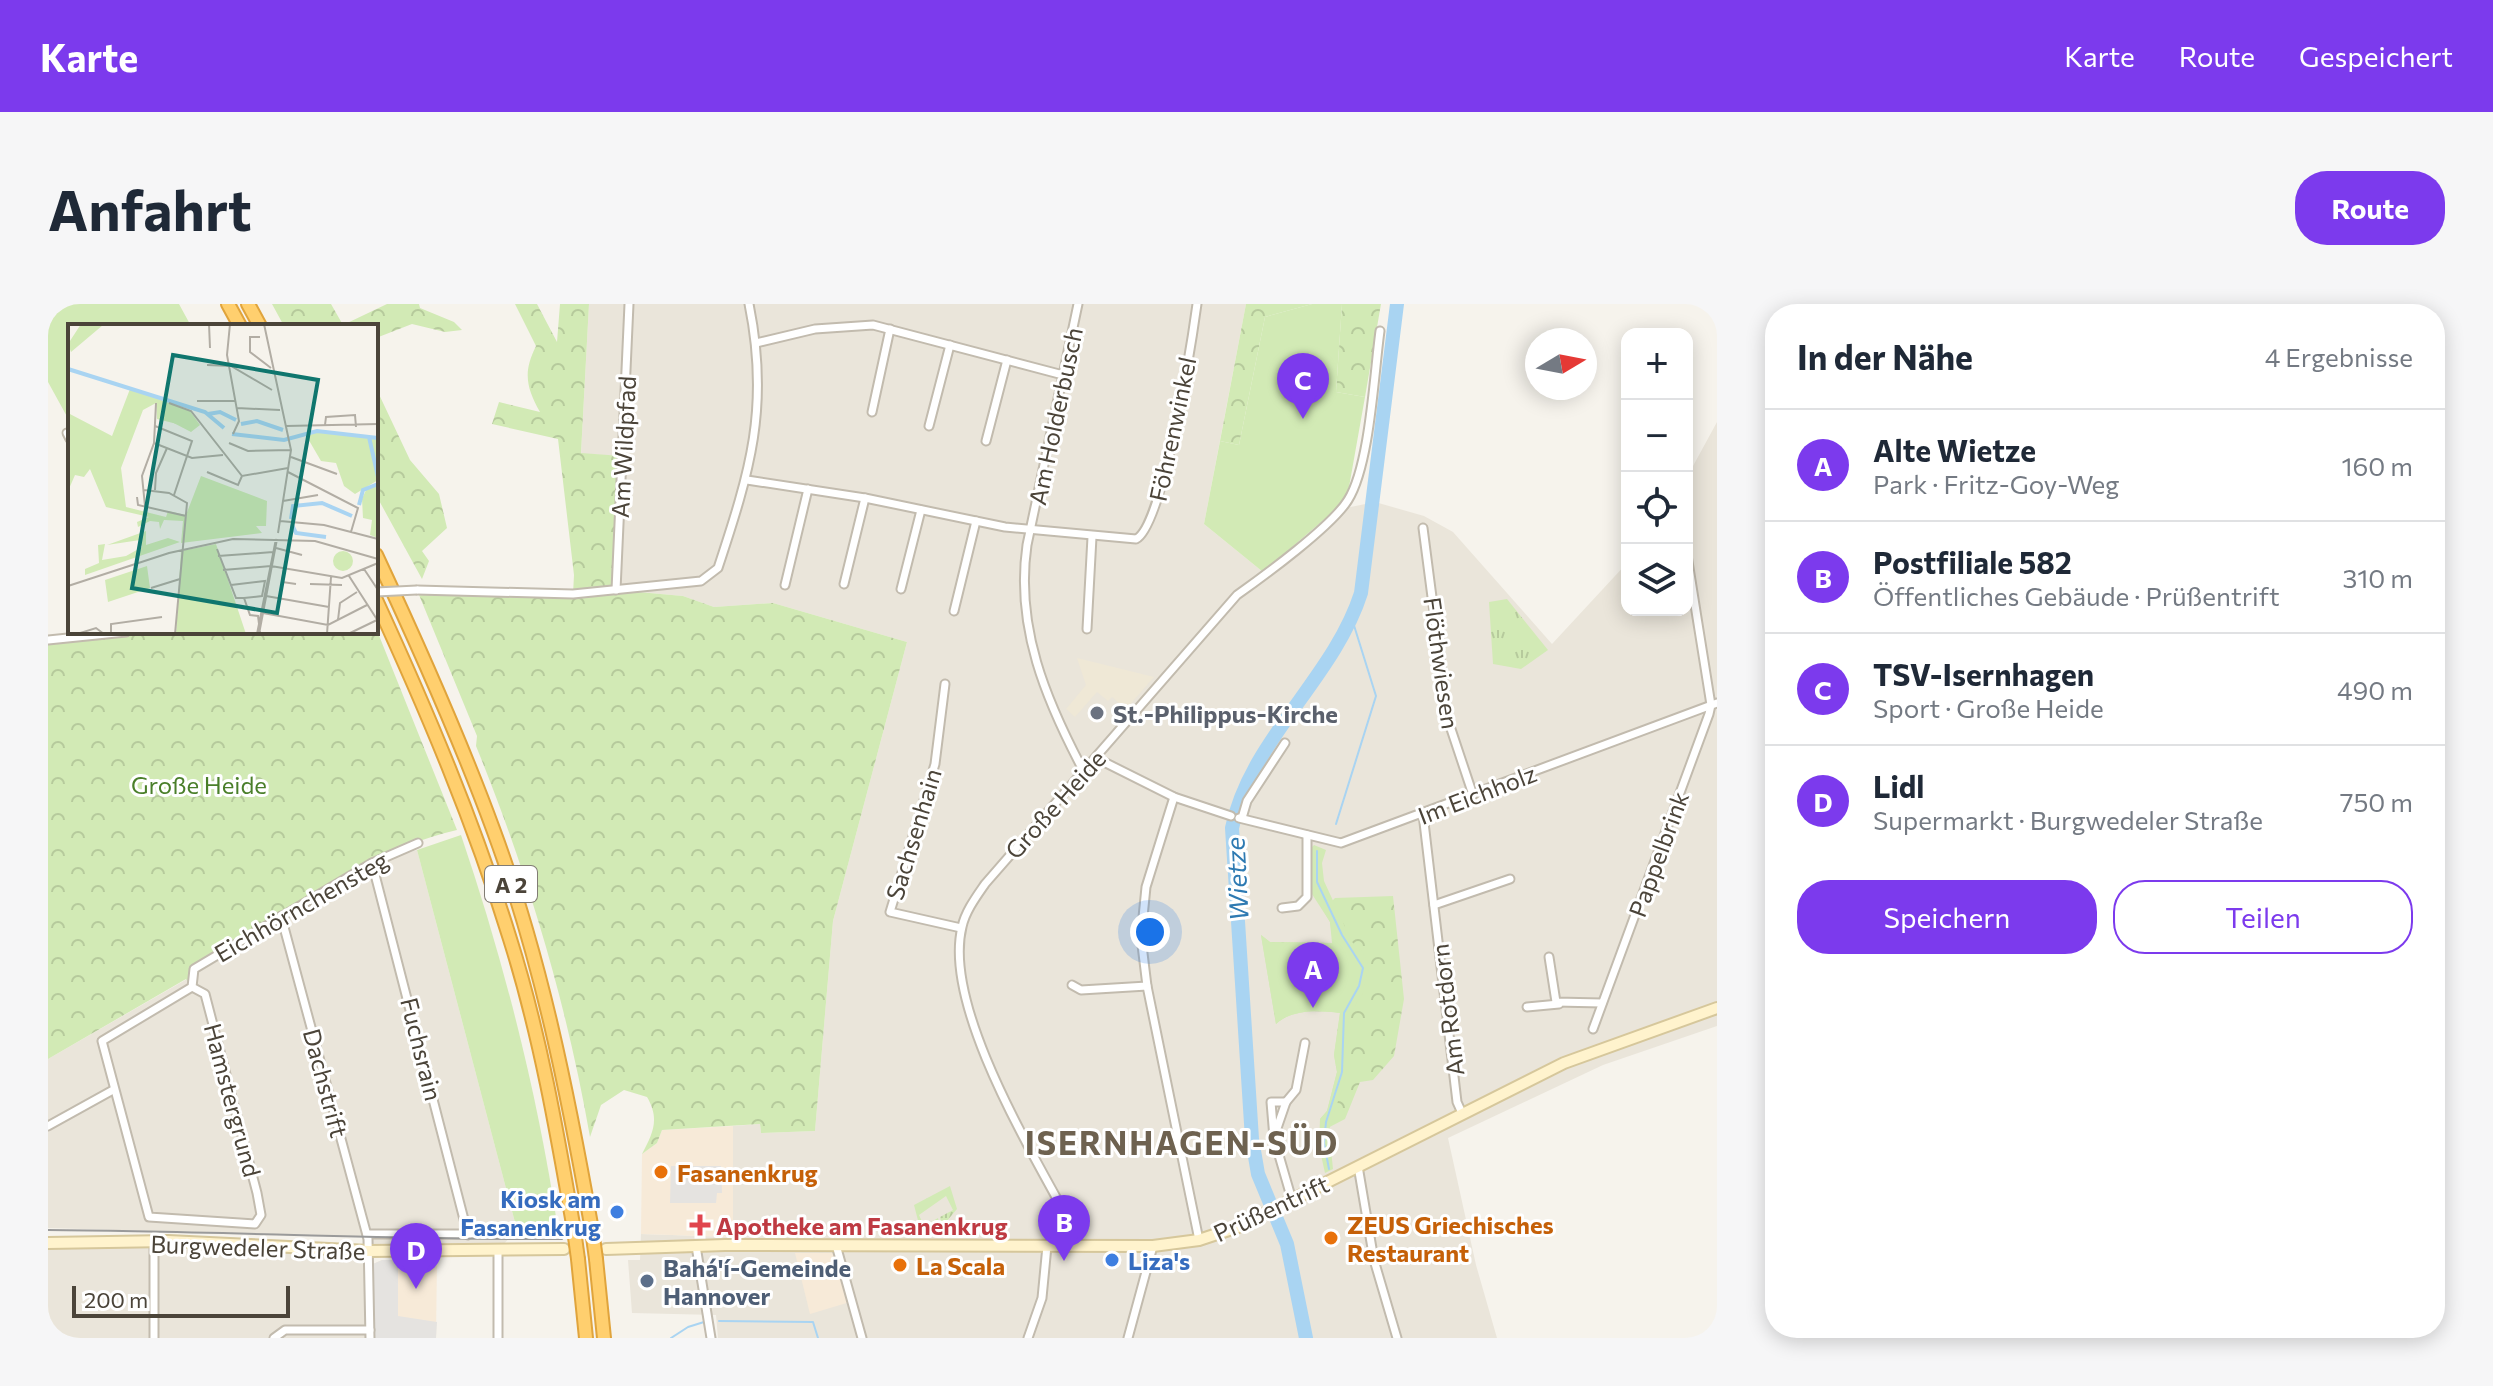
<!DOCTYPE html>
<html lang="de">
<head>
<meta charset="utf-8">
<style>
  body { margin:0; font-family:Commissioner,sans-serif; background:#f6f6f7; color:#1f2937 }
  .controls { position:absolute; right:24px; top:24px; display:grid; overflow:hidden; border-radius:16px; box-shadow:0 4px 20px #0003 }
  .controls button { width:72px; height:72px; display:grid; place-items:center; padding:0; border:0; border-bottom:2px solid #e0e1e3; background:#fff; color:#1f2937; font:40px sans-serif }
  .compass { position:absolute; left:1477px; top:24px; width:72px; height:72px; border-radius:50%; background:#fff; box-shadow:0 4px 20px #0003; rotate:80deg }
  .scale { position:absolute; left:24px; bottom:20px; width:218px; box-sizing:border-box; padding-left:8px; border:4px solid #4b4439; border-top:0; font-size:22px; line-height:28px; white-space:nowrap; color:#4b4439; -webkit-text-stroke:6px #fff; paint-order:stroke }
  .you { position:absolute; left:1102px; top:628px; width:28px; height:28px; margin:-20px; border:6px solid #fff; border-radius:50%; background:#1a73e8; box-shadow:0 0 0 12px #1a73e833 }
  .badge { display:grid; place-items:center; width:52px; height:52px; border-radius:50%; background:#7c3aed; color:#fff; font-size:26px; font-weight:700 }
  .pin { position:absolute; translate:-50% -66px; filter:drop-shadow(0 2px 4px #0008) }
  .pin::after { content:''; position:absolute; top:42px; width:28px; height:24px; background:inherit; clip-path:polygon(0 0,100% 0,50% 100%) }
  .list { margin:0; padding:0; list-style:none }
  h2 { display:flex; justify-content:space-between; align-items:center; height:104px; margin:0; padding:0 32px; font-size:34px }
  h2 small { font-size:26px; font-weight:400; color:#747a83 }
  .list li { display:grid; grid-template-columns:52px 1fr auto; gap:24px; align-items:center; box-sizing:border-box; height:112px; padding:0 32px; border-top:2px solid #e0e1e3 }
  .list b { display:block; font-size:30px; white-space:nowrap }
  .list p { margin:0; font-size:26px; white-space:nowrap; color:#747a83 }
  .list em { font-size:26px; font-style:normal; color:#747a83 }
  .actions { display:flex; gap:16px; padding:24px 32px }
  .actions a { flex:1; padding:18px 0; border:2px solid #7c3aed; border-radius:32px; text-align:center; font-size:28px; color:#7c3aed }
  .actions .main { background:#7c3aed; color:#fff }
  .icon { flex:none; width:44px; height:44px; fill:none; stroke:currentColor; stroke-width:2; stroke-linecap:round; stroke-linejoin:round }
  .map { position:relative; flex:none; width:1669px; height:1034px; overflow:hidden; border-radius:32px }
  header { display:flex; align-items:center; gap:48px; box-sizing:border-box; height:112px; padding:0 40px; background:#7c3aed; color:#fff }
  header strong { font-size:38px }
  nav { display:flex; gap:44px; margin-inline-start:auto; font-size:28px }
  .intro { display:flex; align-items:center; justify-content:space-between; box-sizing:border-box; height:192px; padding:0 48px }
  h1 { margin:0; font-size:56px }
  .button { padding:20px 36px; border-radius:32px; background:#7c3aed; color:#fff; font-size:28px; font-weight:700 }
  main { display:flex; gap:48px; padding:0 48px }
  aside { flex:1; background:#fff; border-radius:32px; box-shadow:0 4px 20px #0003 }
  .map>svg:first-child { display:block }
  .residential { fill:#eae5da }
  .commercial { fill:#f7ead8 }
  .education { fill:#efe8d6 }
  .grass { fill:url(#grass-tufts) }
  .forest { fill:url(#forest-crowns) }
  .green { fill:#d2eab5 }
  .parking { fill:#e5e3e0 }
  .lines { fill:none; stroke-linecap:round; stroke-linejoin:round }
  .stream { stroke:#a9d4f2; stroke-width:2 }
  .river { stroke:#a9d4f2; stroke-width:14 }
  .street-casing { stroke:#c2bbae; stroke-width:11 }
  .secondary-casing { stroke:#d6c79b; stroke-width:14 }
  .highway-casing { stroke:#e0a43c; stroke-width:16 }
  .street { stroke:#fff; stroke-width:7 }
  .secondary { stroke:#fff3cd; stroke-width:10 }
  .highway { stroke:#ffcf6e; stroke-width:12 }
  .tram { stroke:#9a9a9a; stroke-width:2 }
  .street-bridge-casing { stroke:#c2bbae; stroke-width:11; stroke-linecap:butt }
  .highway-bridge-casing { stroke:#e0a43c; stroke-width:16; stroke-linecap:butt }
  .street-bridge { stroke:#fff; stroke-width:7 }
  .highway-bridge { stroke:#ffcf6e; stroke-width:12 }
  .worship-dot { fill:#6b7280; stroke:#fff; stroke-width:3 }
  .food-dot { fill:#e8710a; stroke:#fff; stroke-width:3 }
  .shop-dot { fill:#3f7fe0; stroke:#fff; stroke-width:3 }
  .health-dot { fill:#e0444e; stroke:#fff; stroke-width:3 }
  .service-dot { fill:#5c6f8a; stroke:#fff; stroke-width:3 }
  .labels { text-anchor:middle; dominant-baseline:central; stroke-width:6; stroke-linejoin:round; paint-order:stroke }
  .shield { fill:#fff; stroke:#817c74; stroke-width:2 }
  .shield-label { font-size:22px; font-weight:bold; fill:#4b4439 }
  .street-label { font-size:24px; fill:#4b4439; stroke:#fff }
  .worship-label { font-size:24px; font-weight:bold; fill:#5b616d; stroke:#fff; text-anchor:start }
  .park-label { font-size:24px; fill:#4a7f2a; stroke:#fff }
  .food-label { font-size:24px; font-weight:bold; fill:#c56008; stroke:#fff; text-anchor:start }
  .shop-label { font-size:24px; font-weight:bold; fill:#366cbe; stroke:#fff; text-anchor:end }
  .health-label { font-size:24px; font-weight:bold; fill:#be3a42; stroke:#fff; text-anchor:start }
  .service-label { font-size:24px; font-weight:bold; fill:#4e5e75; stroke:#fff; text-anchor:start }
  .water-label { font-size:26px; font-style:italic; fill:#2e7ab2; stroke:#fff }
  .district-label { font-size:32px; font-weight:bold; letter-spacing:2px; fill:#6e6250; stroke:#fff }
  .inset-river { fill:none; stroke:#a9d4f2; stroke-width:4 }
  .inset-road { fill:none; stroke:#b2ada4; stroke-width:2 }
  .view { fill:#0f766e; fill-opacity:0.15; stroke:#0f766e; stroke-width:4 }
  .inset-edge { fill:none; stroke:#4b4439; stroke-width:4 }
</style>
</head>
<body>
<header>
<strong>Karte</strong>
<nav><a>Karte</a><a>Route</a><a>Gespeichert</a></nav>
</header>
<div class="intro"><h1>Anfahrt</h1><a class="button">Route</a></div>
<main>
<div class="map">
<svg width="1669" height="1034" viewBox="0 0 1669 1034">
  <defs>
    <pattern id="grass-tufts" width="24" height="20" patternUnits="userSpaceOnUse" patternTransform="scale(2)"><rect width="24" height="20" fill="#d2eab5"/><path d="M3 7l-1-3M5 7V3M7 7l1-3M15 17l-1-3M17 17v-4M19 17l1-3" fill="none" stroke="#b6ca9c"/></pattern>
    <pattern id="forest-crowns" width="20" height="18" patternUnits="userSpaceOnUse" patternTransform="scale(2)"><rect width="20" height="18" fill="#d2eab5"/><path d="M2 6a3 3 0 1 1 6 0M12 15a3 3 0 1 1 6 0" fill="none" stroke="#b6ca9c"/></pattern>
  </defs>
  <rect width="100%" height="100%" fill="#f6f3ec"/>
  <g class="residential">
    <path d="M541,0H1198L1156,220L1215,268L1293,205L1327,198L1376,212L1405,228L1504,340L1579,259V306H1639V173L1669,118V722L1555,761L1400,834L1428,961L1449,1034H1261L1258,1027L1252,1034H670L668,1011L584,1009L580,956H592L593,930L685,933V822L712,820L713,829L767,827L785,617L859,338L725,299L666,303L635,292L568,286L574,152L533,150Z"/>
    <path d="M369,546L469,926L450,946L321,947L322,1034H0V939L320,947L316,933L0,924V755L139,675L143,681L146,665L324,559Z"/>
  </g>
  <g class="commercial">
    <path d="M685,822V933L593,930L594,850L609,839L614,826Z"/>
    <path d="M747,949H788L802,998L762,1010Z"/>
    <path d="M334,956H389L388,1034H325V960Z"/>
  </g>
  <path class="education" d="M1029,354L1106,373L1078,405L1064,393L1060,397L1049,388L1027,413L1018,405L1038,381Z"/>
  <g class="grass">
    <path d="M1459,295L1500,346L1473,365L1445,360L1441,298Z"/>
    <path d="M902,882L909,905L898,918L896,933L892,913L905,906L898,892L871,911L876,922L890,914L892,924L886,928L892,926V933L874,932L866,901Z"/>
  </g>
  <g class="forest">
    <path d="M224,0H283L295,21L339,0H371L372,4L406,18L414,26L397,28L364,20L328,34V22H236Z"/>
    <path d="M467,0H489L509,38L512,0H541L533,149L574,152L568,286L635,292L666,303L725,299L859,338L785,617L767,827L713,829L712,820L614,826L609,839L594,850C605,829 612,815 599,793L576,786L553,801L542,833C519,700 479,567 428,442L429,432L369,286L525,290L526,271L510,135L444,120L451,98L492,108C478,83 475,68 488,42Z"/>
    <path d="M1198,0H1264L1217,13L1191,141L1172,137Z"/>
    <path d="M1294,0H1333L1317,93L1288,88Z"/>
    <path d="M328,84L362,156L391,190L399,224L374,247L381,257L374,275L328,191Z"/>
    <path d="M328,324L409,526C344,541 290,575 232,608L233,612L146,665L144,683L138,675L0,755V339L99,328H328Z"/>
    <path d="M1345,592L1356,695L1346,752L1325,776L1312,778L1297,815L1272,828V815L1279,807L1289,768L1286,751L1292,709C1271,706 1244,705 1228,720L1213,631L1222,638L1284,639L1282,618L1275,606L1287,594Z"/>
  </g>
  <g class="green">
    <path d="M0,0H131L143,22H22V118L0,78Z"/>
    <path d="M1264,0H1294L1288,88L1317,93L1301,183L1293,201L1215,268L1156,220L1172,137L1191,141L1217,13Z"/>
    <path d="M413,531C457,661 490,791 510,926H469L369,546Z"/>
    <path d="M1266,541L1278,546L1274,559L1276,577L1304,638L1314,647L1321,662L1315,689L1301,711L1296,751L1299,768L1281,826L1285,865L1277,869L1271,842L1272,815L1279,807L1289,768L1286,751L1292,709C1271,706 1244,705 1228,720L1213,631L1222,638L1285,639L1282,618L1262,587V545Z"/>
  </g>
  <g class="parking">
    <path d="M623,862H673L674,889H669L668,899H622Z"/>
    <path d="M334,956H350V1012L389,1018L388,1034H325V960Z"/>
  </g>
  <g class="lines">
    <g class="stream">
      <path d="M1288,520L1328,392L1304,315"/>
      <path d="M1269,547V578L1294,631L1315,664L1311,682L1296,709L1294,768L1278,818L1276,839L1281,865"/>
      <path d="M671,1017L765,1018L770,1034"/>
      <path d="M623,1034L640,1023L656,1018"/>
    </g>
    <path class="river" d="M1258,1034L1239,940L1210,870L1204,835L1184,524C1202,436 1286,374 1313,289L1349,0"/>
    <defs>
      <g id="street">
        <path d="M1030,0L979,241C967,323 998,396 1035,466"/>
        <path d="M708,39L767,25L825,21L1015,71"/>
        <path d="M824,108L842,25"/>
        <path d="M881,122L902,41"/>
        <path d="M19,129L22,135"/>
        <path d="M938,137L959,56"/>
        <path d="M699,176L817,194L957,223L1088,235C1115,223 1144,36 1149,0"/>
        <path d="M1375,224L1400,416L1425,491"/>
        <path d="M796,280L817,194"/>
        <path d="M737,281L760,185"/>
        <path d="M853,285L873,206"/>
        <path d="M369,286L525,290L653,277L670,264C702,167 722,103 701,0"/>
        <path d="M568,286L581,0"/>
        <path d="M906,307L928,217"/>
        <path d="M1039,325L1044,233"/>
        <path d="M0,336L78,328"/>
        <path d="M897,380L887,460L842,608L913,624"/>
        <path d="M1048,454L1126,493L1183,512"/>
        <path d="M1126,493L1098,583L1093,633L1099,682L1151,936"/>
        <path d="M1375,510L1409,798L1414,809"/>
        <path d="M1191,514L1293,539L1669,399"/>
        <path d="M1194,514L1199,497L1237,439"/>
        <path d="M324,559L420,931"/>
        <path d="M1386,601L1462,575"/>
        <path d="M1234,604L1250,602L1259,593V531"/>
        <path d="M233,612L320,935L322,1034"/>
        <path d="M1501,653L1508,698L1554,699"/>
        <path d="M1024,681L1033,686L1099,682"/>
        <path d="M144,683L157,690L209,889L213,911L207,920L101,913L54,737L144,683L146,665L324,559L370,539"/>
        <path d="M1479,703L1511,700"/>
        <path d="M1545,725L1661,410L1663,401L1639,251"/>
        <path d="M1238,798H1223L1226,834L1244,896"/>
        <path d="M0,822L65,786"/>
        <path d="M1227,830L1238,798L1248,786L1257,739"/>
        <path d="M1310,862L1326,956L1349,1034"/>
        <path d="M319,930H473"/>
        <path d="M106,938V1034"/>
        <path d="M788,941L814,1034"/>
        <path d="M648,942L663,1034"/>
        <path d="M1027,942L1026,926C989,856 894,704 914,623C917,608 928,593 937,580L1189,291C1216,272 1284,222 1300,196C1322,161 1326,70 1332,27"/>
        <path d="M450,946V1034"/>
        <path d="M226,1034L237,1026H322"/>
        <path d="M980,1034L994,994L999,942"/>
        <path d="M1080,1034L1105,942"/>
      </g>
      <g id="secondary">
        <path d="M0,939L120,937L321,947L516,945"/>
        <path d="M558,945L677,941L1105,942L1151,936L1190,923L1516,759L1669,704"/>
      </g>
      <g id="highway">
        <path d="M180,0L192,22"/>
        <path d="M200,0L212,22"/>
        <path d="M328,251C370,341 411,432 445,525C493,654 520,791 544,926"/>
        <path d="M328,296C379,407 426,518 462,635C492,730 509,828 526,926"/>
        <path d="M530,955L538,1034"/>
        <path d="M548,955L556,1034"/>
      </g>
    </defs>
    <use href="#street" class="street-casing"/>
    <use href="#secondary" class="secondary-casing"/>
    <use href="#highway" class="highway-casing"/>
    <use href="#street" class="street"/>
    <use href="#secondary" class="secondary"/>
    <use href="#highway" class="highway"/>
    <path class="tram" d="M0,926C171,927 343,936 514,935"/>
    <defs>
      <path id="street-bridge" d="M328,288L369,286"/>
      <g id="highway-bridge">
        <path d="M526,926L530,955"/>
        <path d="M544,926L548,955"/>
      </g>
    </defs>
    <use href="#street-bridge" class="street-bridge-casing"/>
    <use href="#highway-bridge" class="highway-bridge-casing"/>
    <use href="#street-bridge" class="street-bridge"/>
    <use href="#highway-bridge" class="highway-bridge"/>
  </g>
  <circle class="worship-dot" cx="1049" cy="409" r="8"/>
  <g class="food-dot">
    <circle cx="613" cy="868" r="8"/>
    <circle cx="1283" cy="934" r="8"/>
    <circle cx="852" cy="961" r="8"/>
  </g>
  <g class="shop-dot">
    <circle cx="569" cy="908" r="8"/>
    <circle cx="1064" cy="956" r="8"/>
  </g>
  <path class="health-dot" d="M648 909h8v8h8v8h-8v8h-8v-8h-8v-8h8z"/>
  <circle class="service-dot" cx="599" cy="977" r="8"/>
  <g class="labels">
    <rect class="shield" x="437" y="562" width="52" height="36" rx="6"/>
    <g class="shield-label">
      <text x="463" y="580">A 2</text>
    </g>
    <g class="street-label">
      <text transform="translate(1007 112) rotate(-78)">Am Holderbusch</text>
      <text transform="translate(1124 125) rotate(-78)">Föhrenwinkel</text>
      <text transform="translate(575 143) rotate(-87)">Am Wildpfad</text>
      <text transform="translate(1394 359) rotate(82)">Flöthwiesen</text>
      <text transform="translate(1429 490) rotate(-21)">Im Eichholz</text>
      <text transform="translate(1007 500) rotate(-48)">Große Heide</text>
      <text transform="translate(865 530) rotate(-73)">Sachsenhain</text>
      <text transform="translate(1610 550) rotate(-70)">Pappelbrink</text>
      <text transform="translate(253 602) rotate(-30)">Eichhörnchensteg</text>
      <text transform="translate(1399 706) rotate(-97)">Am Rotdorn</text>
      <text transform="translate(374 745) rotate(76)">Fuchsrain</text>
      <text transform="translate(278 779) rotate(75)">Dachstrift</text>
      <text transform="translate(185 796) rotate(75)">Hamstergrund</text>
      <text transform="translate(1223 904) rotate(-25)">Prüßentrift</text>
      <text transform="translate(210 943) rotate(2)">Burgwedeler Straße</text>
    </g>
    <g class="worship-label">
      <text x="1065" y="409">St.-Philippus-Kirche</text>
    </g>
    <g class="park-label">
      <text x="151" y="480">Große Heide</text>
    </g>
    <g class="food-label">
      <text x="629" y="868">Fasanenkrug</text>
      <text x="1299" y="920">ZEUS Griechisches<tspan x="1299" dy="28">Restaurant</tspan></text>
      <text x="868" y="961">La Scala</text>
    </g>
    <g class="shop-label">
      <text x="553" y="894">Kiosk am<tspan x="553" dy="28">Fasanenkrug</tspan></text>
      <text x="1080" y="956" text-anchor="start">Liza's</text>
    </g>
    <g class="health-label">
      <text x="668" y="921">Apotheke am Fasanenkrug</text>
    </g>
    <g class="service-label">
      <text x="615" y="963">Bahá'í-Gemeinde<tspan x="615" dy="28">Hannover</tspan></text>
    </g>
    <g class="water-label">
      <text transform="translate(1188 575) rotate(-93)">Wietze</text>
    </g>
    <g class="district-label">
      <text x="1134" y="838">ISERNHAGEN-SÜD</text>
    </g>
  </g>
  <g transform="translate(20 20)">
    <rect width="310" height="310" fill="#f6f3ec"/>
    <path d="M13,0L35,1L3,28L0,20ZM249,107L310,114V156L287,170L276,162L268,139L253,137L239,113ZM310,161V214L302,211L304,196L295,194L294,175L298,166ZM265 237a10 10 0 1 1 20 0a10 10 0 1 1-20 0Z" fill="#d2eab5"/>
    <path d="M62,65L110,82L113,101L89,95L88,79L75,86L53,144L58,183L98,193L100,187L118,191L133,152L199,177L198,202H188L194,209L113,219L115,197L96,196L92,205L91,198L82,197L70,203L69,198L81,193L38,183L22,145L16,153L7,151L0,167V89L44,112ZM78,207V221L100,214L112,218L17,251V245L31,239L30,221L37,220L34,236L58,232L74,223L72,216L39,221ZM148,220L178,310H108L113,227Z" fill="#d2eab5"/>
    <path d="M110,82L122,87L132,101L123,108L96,94L95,83ZM79,242L82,264L40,278L37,256Z" fill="#d2eab5"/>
    <path class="inset-river" d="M0,45L137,88L156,104M140,90L152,88L168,96M173,100L189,97L215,106M164,110L216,116L249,107L310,114M301,113L310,153M291,181L295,166L310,160M223,195L225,182L254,179L284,192M224,201L228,209L258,213"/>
    <path class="inset-road" d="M141,0L142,24M162,0L159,31L171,97L165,110M196,0L223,126L210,209M192,13H182V28L203,44M139,41L163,42L204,66M129,77H168M101,79L123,87L174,152L220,144M169,84L212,86M257,101L258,93L287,91L288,103M87,102L124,117L106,171M218,102L310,100M86,119L124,134L155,131M161,119L180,127L223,126M223,133L269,150M139,148L170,161L174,152M220,148L290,184L283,208M76,166L101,169L119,179L107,310M87,166L88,149L99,124M69,173L70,181L118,192M215,177L250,171M77,182L74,152L86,119L88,79M212,197L256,201L310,215M208,224L234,231M149,225L168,274H176L182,291L190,292L192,308M150,232L205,228M216,244L214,258L228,260M296,245L310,266M155,246L203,242L274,254L310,239M281,252L310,297M242,260L274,261M163,261L197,257L194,272L176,274M0,262L101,229L165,215L247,217L310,235M83,264L112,255M198,272L261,283M195,289L260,301L299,281M270,296L272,279L289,268M9,310L28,304L36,310M43,310V300L94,293M189,310L208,215M191,310L209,215M259,310L263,253M280,310L309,296"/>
    <path class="view" d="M105,31L250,56L209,289L64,264Z"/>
    <rect width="310" height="310" class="inset-edge"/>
  </g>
</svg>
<div class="controls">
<button>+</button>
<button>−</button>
<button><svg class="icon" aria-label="locate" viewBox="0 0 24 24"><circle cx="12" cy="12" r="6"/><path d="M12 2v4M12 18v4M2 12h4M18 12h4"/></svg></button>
<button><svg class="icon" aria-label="layers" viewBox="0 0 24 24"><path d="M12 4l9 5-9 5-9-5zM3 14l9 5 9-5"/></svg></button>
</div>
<svg class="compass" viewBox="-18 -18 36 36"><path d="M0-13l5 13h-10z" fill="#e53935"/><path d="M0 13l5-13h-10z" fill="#747a83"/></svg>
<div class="scale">200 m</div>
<div class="you"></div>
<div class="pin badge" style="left:1265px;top:704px">A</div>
<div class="pin badge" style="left:1016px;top:957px">B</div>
<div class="pin badge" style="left:1255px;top:115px">C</div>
<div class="pin badge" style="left:368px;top:985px">D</div>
</div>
<aside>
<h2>In der Nähe<small>4 Ergebnisse</small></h2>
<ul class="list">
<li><span class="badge">A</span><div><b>Alte Wietze</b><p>Park · Fritz-Goy-Weg</p></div><em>160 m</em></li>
<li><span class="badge">B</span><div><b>Postfiliale 582</b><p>Öffentliches Gebäude · Prüßentrift</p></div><em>310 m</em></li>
<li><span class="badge">C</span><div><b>TSV-Isernhagen</b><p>Sport · Große Heide</p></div><em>490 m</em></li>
<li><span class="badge">D</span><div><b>Lidl</b><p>Supermarkt · Burgwedeler Straße</p></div><em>750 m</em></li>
</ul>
<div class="actions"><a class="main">Speichern</a><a>Teilen</a></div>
</aside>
</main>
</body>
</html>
